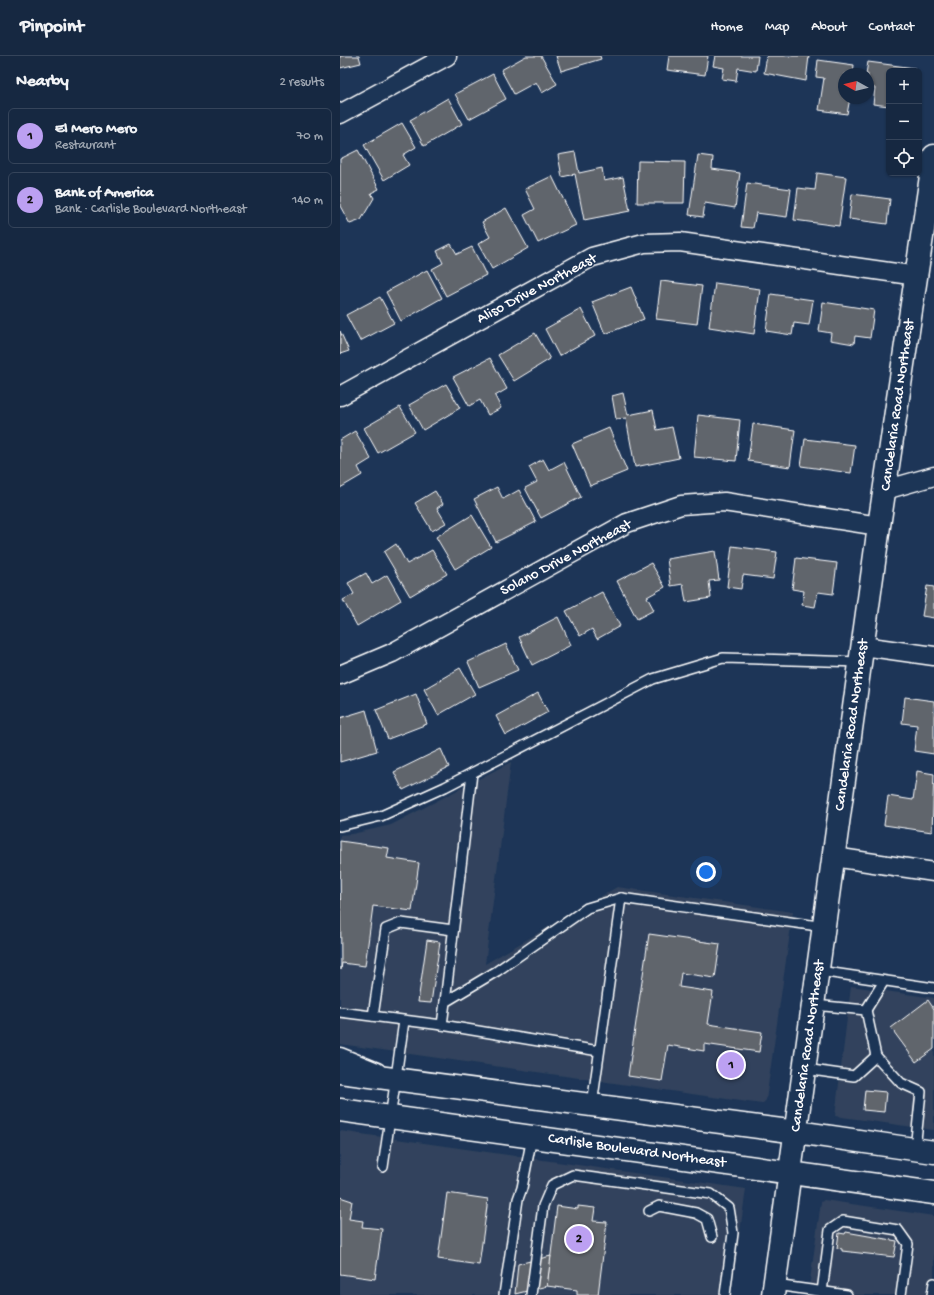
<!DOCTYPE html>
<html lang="en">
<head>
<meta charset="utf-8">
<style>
  body { margin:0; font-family:"Gochi Hand",sans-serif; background:#1f3048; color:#f1f3f6 }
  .controls { position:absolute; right:12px; top:12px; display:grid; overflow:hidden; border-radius:6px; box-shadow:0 1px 3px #0004 }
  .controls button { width:36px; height:36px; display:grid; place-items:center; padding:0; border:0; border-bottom:1px solid #35445a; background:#162841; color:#f1f3f6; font:20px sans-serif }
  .compass { position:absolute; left:498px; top:12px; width:36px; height:36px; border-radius:50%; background:#162841; box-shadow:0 1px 3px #0004; rotate:278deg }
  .you { position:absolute; left:366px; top:816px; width:14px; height:14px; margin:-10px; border:3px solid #fff; border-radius:50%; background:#1a73e8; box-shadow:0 0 0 6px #1a73e833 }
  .badge { display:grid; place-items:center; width:26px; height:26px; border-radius:50%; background:#bca0f2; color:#111; font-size:13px; font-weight:700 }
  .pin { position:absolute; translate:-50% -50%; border:2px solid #fff; box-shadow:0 1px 4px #0006 }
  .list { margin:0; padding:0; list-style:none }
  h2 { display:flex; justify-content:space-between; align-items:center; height:52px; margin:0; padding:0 16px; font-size:17px }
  h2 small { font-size:13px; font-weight:400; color:#9ea6b1 }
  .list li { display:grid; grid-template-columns:26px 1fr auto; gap:12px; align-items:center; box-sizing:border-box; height:56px; margin:0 8px 8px; padding:0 8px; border:1px solid #35445a; border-radius:6px }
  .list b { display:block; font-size:15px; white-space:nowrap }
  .list p { margin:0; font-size:13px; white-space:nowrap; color:#9ea6b1 }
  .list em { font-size:13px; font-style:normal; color:#9ea6b1 }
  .icon { flex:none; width:22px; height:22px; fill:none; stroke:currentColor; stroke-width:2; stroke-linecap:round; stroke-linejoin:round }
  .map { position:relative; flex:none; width:594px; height:1239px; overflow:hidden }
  header { display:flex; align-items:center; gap:24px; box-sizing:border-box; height:56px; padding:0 20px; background:#162841; border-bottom:1px solid #35445a }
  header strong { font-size:19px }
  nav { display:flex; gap:22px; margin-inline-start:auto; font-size:14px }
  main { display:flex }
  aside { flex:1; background:#162841 }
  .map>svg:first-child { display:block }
  .built { fill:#31435d }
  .building { fill:#61656c; stroke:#fff }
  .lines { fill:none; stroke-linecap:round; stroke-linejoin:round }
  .service-casing { stroke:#fff; stroke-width:12 }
  .minor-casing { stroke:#fff; stroke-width:21 }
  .secondary-casing { stroke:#fff; stroke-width:25 }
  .service { stroke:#1d3557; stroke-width:9 }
  .minor { stroke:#1d3557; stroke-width:18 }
  .secondary { stroke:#1d3557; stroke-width:22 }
  .labels { text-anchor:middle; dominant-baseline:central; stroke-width:3; stroke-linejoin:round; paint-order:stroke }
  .street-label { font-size:15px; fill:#fff; stroke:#1d3557 }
</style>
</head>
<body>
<header>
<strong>Pinpoint</strong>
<nav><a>Home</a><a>Map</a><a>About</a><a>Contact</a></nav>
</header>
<main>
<aside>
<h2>Nearby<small>2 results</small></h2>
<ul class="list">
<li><span class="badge">1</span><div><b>El Mero Mero</b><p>Restaurant</p></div><em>70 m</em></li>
<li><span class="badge">2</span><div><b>Bank of America</b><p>Bank · Carlisle Boulevard Northeast</p></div><em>140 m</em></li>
</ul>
</aside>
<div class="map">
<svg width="594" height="1239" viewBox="0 0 594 1239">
  <rect width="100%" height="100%" fill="#1d3557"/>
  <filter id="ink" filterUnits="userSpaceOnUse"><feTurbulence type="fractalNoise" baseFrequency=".025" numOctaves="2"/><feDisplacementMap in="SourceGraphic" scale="8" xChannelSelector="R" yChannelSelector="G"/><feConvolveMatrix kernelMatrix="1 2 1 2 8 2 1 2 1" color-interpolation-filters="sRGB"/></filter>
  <g filter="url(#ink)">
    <g class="built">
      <path d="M171,706L145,908L277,831L453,856L426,1044L422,1048L0,988V779L12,778L51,769Z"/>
      <path d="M511,930L594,942V1074L495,1060Z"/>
      <path d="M0,1075L406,1133L391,1239H0Z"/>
      <path d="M484,1144L594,1160V1239H468L481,1146Z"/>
    </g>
    <g class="building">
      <path d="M0,0H19L21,7L0,12Z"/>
      <path d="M186,0H201L217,28L202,37L196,26L174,38L161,14Z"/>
      <path d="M216,0H260L261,3L221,15Z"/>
      <path d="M329,0H368L365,19L327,14Z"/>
      <path d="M375,0H418L416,15L398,12L396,25L382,23L384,12L373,10Z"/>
      <path d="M427,0H469L466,25L424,17Z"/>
      <path d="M478,4L514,9L513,18H504V42H510L507,58L479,54L484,22L476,21Z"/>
      <path d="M528,6L575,12L574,15H549V50L533,48L535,32L528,31V18H526Z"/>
      <path d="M153,18L166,43L129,63L115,38Z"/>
      <path d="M108,42L122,68L84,90L70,64Z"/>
      <path d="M62,67L76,91L63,99L69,109L44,124L24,89Z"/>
      <path d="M18,94L39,133L31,137L34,142L21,164L10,168L0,150V103Z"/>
      <path d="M235,96L239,117L262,112L264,125L283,121L290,155L244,164L235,118L222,121L218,99Z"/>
      <path d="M358,99L373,101L372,113L400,117L395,152L365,147L363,161L349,159Z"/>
      <path d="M298,105L345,106L344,147H297Z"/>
      <path d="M477,117L506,121L499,170L454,164L458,132L475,134Z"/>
      <path d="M212,120L236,169L198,187L184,159L195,153L185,133Z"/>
      <path d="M407,127L451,133L447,161L416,157L413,172L401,171Z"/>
      <path d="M512,138L550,143L547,168L509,163Z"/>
      <path d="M166,152L188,192L152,213L138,188L150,181L142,166Z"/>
      <path d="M111,188L117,198L132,191L146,219L106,240L92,213L103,207L97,195Z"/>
      <path d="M87,214L102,242L61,265L46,236Z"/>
      <path d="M321,225L362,230L357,268L316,263Z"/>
      <path d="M375,227L420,233L414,278L369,271Z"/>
      <path d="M291,231L304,263L265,278L252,246Z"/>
      <path d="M431,238L473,244L469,269L454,267L452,279L426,275Z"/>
      <path d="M40,241L54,267L20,285L6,259Z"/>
      <path d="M483,246L534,254L530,282L515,280L514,288L490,284L491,277L479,275Z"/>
      <path d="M241,253L255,280L219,300L205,273Z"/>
      <path d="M0,275L9,295L0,298Z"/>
      <path d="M195,277L210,303L174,325L158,299Z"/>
      <path d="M150,302L167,333L155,340L161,352L148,359L140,344L129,350L113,321Z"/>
      <path d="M106,328L120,352L83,374L69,349Z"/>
      <path d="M283,337L288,359L313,354L317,374L332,371L339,402L295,411L286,362L276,363L272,340Z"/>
      <path d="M60,351L75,376L38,397L24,372Z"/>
      <path d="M358,359L400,364L396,405L354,401Z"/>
      <path d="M413,368L455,374L450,411L408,405Z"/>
      <path d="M269,372L287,415L250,430L232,388Z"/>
      <path d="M15,375L31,403L18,411L22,419L0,432V384Z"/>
      <path d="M465,383L515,389L511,417L461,410Z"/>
      <path d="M203,403L209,414L224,406L241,441L201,462L185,432L197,426L189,411Z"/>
      <path d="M157,431L163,443L179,434L196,466L156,486L134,443Z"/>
      <path d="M95,435L103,448L97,452L106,467L92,475L75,447Z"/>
      <path d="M132,459L151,491L115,513L96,481Z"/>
      <path d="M56,488L67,508L92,494L107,518L70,540L44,496Z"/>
      <path d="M392,490L437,496L433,523L403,519L401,533L387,531Z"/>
      <path d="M375,495L379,524L369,525L371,542L346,546L343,528L331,530L327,503Z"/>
      <path d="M456,502L497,507L493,538L478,536L475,551L462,549L464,535L452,533Z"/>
      <path d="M311,507L325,531L307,541L314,554L297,563L277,525Z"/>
      <path d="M26,517L32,528L47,519L61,544L17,570L3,544L14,538L8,527Z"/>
      <path d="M587,530L594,531V562L582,560Z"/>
      <path d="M262,536L280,570L257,583L252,573L240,580L226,555Z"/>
      <path d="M218,561L231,589L192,609L179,581Z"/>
      <path d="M166,588L178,614L139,631L128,606Z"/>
      <path d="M120,612L135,638L98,659L84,633Z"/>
      <path d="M198,637L208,656L166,679L156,660Z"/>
      <path d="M76,638L87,668L48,683L36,654Z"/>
      <path d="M565,641L594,645V698L574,695L577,669L562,667Z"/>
      <path d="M26,654L37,695L0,706V662Z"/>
      <path d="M101,693L109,711L63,734L54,716Z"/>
      <path d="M577,715L594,718L592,776L544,769L548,740L573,744Z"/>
      <path d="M0,785L49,792L47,802L79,807L72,855L33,850L25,910L2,907L1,914Z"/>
      <path d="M309,878L380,888L375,922L341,917L339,931L373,936L368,968L422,976L419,996L364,988V995L328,989L322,1025L288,1020Z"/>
      <path d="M87,884L100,886L91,947L78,946Z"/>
      <path d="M588,944L594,953V993L576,1006L551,972Z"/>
      <path d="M525,1034L546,1036L544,1056L523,1054Z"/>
      <path d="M107,1137L148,1143L139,1209L98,1203Z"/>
      <path d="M0,1141L12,1145L9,1163L23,1165L22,1171L42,1173L35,1223L0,1218Z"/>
      <path d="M217,1150L238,1153V1150L255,1152L253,1165L267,1166L258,1239H237V1234L207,1230Z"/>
      <path d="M506,1176L557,1185L554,1201L502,1195V1193L497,1192L499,1177L505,1178Z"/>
      <path d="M211,1200L207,1230L175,1238L178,1208Z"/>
    </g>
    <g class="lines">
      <defs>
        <g id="service">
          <path d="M0,770L41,760L105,731L313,623L383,602L521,606"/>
          <path d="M479,915L594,932"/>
          <path d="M105,946L132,717"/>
          <path d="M474,949L526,954L536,1000"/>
          <path d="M526,954L544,925"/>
          <path d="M0,956L102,969L105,946L157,915L247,852L281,842L485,871"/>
          <path d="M33,960L46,873L61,867L113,874"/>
          <path d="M102,969L259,995"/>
          <path d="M465,1013L514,1020L536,1000L561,1027L581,1036L575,1093"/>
          <path d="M252,1049L281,842"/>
          <path d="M43,1111L64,965"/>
          <path d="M309,1155L319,1150L356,1157L367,1163L372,1181"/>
          <path d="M435,1229L507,1239"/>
          <path d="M482,1236L490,1174L503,1165L558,1174L568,1188L561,1239"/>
          <path d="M164,1239L178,1143L182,1132L192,1081"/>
          <path d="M191,1239L203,1150L212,1129L233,1119L371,1138L389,1152L393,1177L385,1239"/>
          <path d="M592,1239L594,1227"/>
        </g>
        <g id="minor">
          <path d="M0,58L107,0"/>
          <path d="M0,340L252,201L304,187L340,186L577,220"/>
          <path d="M545,434L594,420"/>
          <path d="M523,590L594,600"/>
          <path d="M0,619L52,597L287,467L341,449L384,446L539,470"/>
          <path d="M494,801L594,816"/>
          <path d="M0,1001L37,1016"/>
        </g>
        <g id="secondary">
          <path d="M0,1016L457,1076L594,1096"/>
          <path d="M0,1054L594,1137"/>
          <path d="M433,1239L539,470L594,100"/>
        </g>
      </defs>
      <use href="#service" class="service-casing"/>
      <use href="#minor" class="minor-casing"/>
      <use href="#secondary" class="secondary-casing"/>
      <use href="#service" class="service"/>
      <use href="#minor" class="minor"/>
      <use href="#secondary" class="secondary"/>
    </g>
  </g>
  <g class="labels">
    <g class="street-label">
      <text transform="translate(197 233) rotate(-28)">Aliso Drive Northeast</text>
      <text transform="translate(558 349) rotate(-82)">Candelaria Road Northeast</text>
      <text transform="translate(226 502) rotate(-28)">Solano Drive Northeast</text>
      <text transform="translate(512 669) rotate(-82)">Candelaria Road Northeast</text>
      <text transform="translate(468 990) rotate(-82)">Candelaria Road Northeast</text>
      <text transform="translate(297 1095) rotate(8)">Carlisle Boulevard Northeast</text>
    </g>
  </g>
</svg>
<div class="controls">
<button>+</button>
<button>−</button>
<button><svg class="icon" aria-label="locate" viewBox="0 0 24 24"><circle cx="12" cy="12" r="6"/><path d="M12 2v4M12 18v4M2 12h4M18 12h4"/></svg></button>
</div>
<svg class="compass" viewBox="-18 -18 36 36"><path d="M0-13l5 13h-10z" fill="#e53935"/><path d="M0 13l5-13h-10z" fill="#9ea6b1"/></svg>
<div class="you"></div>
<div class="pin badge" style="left:391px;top:1009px">1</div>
<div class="pin badge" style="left:239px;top:1183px">2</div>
</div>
</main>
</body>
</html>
